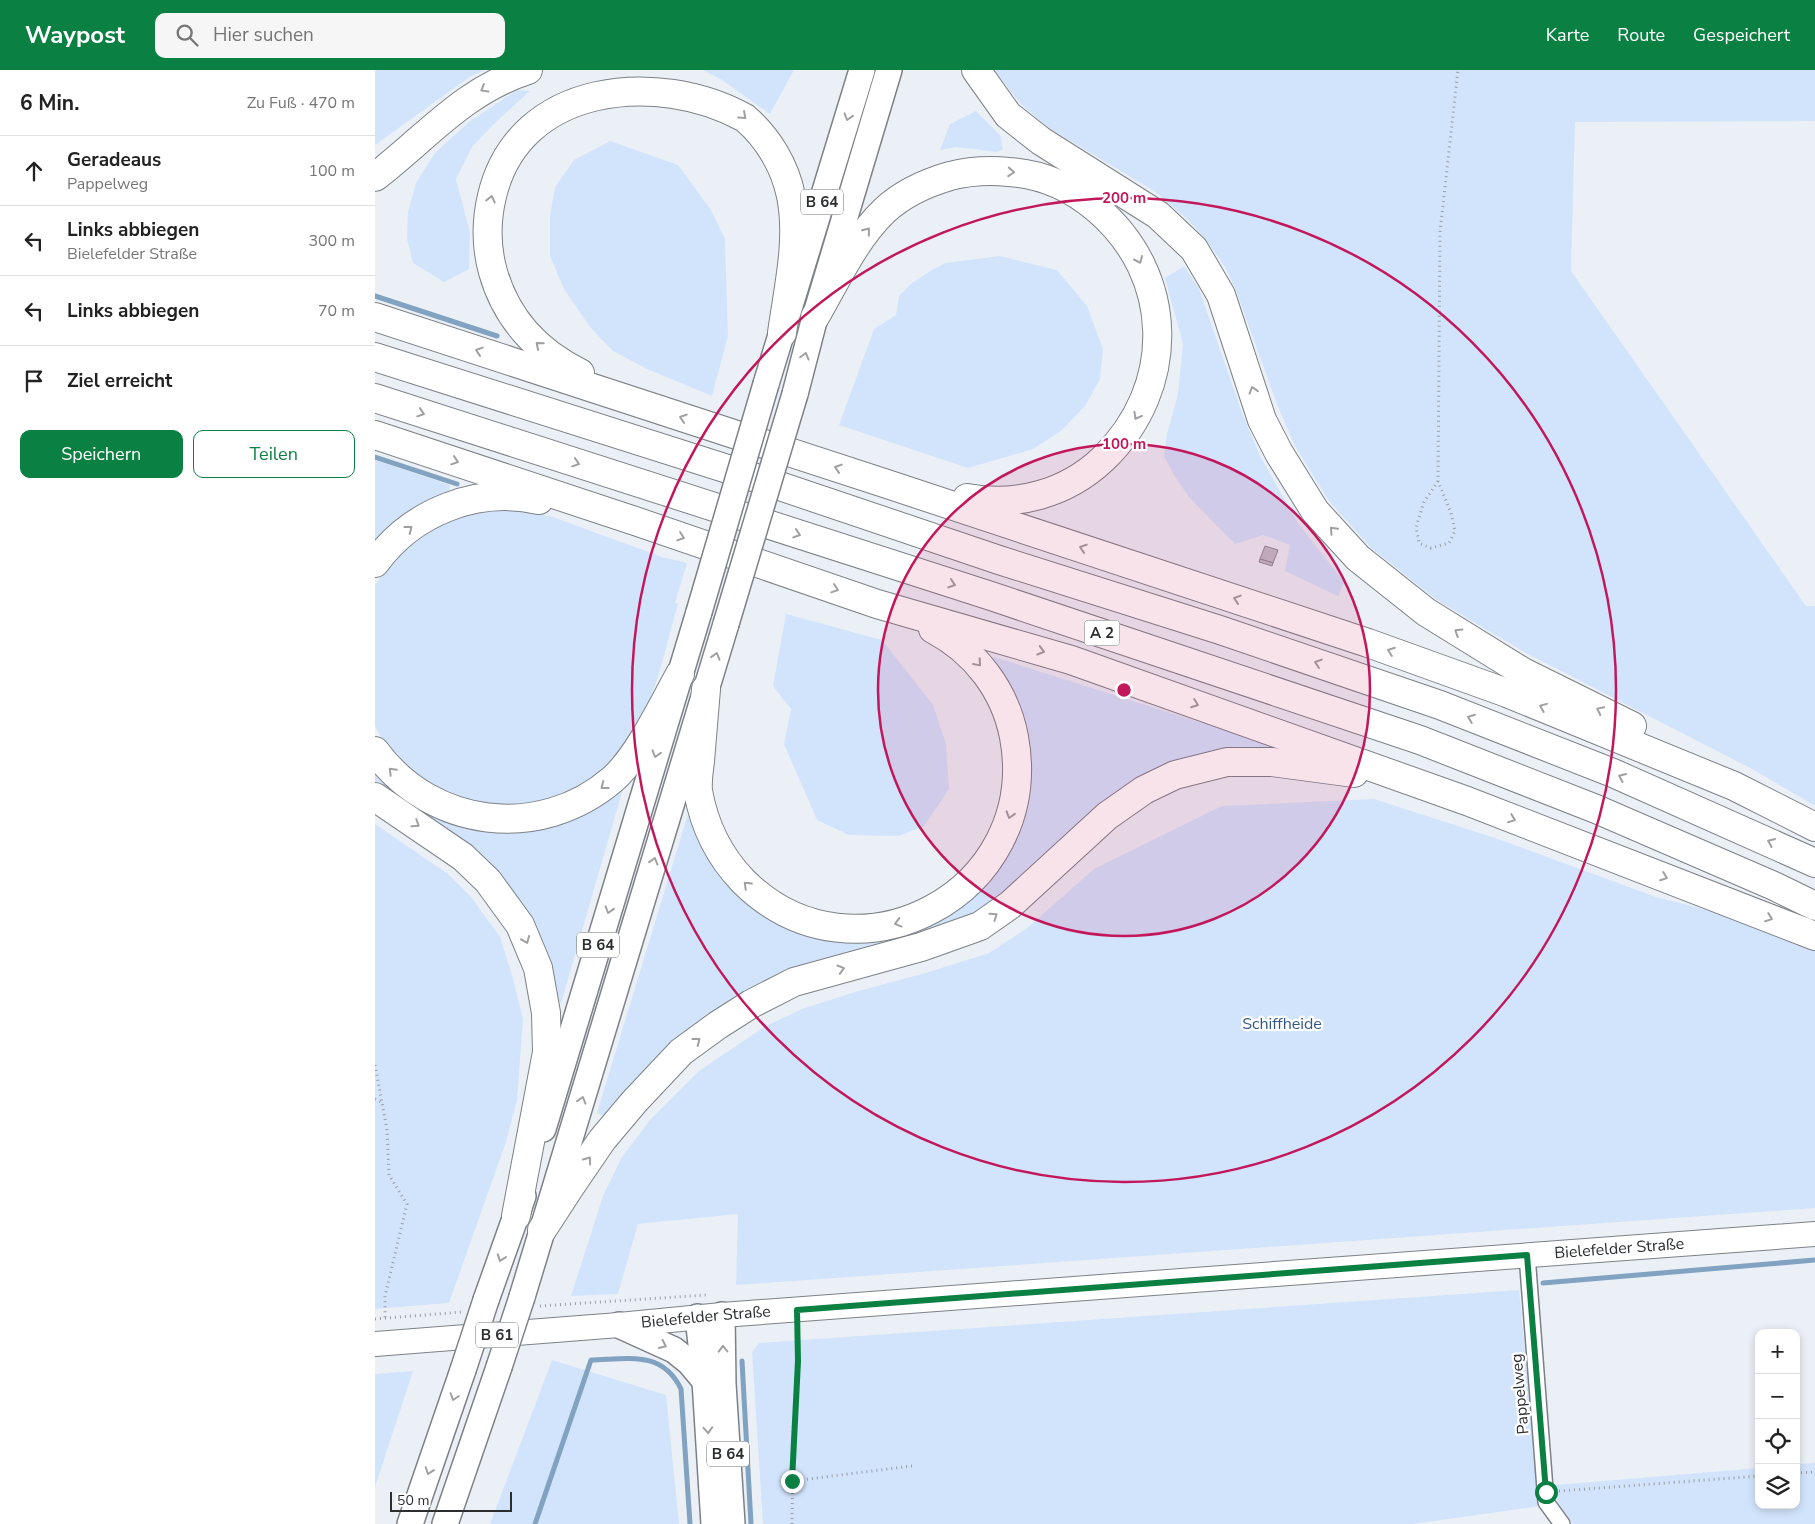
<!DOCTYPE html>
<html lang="de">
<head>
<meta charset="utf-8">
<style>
  body { margin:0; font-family:"Nunito Sans",sans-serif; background:#f6f6f6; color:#222 }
  .controls { position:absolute; right:15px; bottom:15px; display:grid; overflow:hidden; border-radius:10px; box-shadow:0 2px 8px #0003 }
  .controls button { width:45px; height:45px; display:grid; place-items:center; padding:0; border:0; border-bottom:1px solid #e0e0e0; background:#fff; color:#222; font:25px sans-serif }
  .scale { position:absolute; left:15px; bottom:12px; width:122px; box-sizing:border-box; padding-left:5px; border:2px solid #2b2d2f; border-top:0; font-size:14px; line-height:18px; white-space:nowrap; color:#2b2d2f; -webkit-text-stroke:4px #fff; paint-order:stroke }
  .stop { position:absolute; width:15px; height:15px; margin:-11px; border:4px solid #0b8043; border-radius:50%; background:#fff }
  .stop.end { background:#0b8043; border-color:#fff; box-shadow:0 1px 5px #0008 }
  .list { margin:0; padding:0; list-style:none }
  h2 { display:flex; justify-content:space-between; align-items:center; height:65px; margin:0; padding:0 20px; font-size:21px }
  h2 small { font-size:16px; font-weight:400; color:#767676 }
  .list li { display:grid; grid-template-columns:32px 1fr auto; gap:15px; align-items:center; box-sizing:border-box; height:70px; padding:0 20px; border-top:1px solid #e0e0e0 }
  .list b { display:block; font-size:19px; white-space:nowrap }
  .list p { margin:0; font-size:16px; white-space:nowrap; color:#767676 }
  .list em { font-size:16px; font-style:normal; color:#767676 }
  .actions { display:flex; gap:10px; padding:15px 20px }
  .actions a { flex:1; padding:11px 0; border:1px solid #0b8043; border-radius:10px; text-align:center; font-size:18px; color:#0b8043 }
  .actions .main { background:#0b8043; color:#fff }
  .icon { flex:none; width:28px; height:28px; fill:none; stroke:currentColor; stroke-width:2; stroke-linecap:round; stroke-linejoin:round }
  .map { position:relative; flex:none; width:1440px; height:1454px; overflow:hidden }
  header { display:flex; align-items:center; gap:30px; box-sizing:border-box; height:70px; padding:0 25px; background:#0b8043; color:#fff }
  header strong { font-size:24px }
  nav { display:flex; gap:28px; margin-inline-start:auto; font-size:18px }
  .search { width:350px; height:45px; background:#f6f6f6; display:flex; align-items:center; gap:12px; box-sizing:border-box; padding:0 18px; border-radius:10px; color:#767676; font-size:19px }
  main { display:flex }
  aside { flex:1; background:#fff }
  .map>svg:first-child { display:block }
  .green { fill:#d2e4fc }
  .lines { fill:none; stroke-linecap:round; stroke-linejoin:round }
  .stream { stroke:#81a2c1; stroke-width:5 }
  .building { fill:#c0bec6; stroke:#8c8b92 }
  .minor-casing { stroke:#7d8187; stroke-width:18 }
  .primary-casing { stroke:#7d8187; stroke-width:26 }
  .trunk-casing { stroke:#7d8187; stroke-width:28 }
  .motorway-casing { stroke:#7d8187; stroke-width:30 }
  .path { stroke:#9a9ea2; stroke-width:3; stroke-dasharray:1 4; stroke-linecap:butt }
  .minor { stroke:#fff; stroke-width:15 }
  .primary { stroke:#fff; stroke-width:24 }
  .trunk { stroke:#fff; stroke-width:25 }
  .motorway { stroke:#fff; stroke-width:28 }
  .trunk-bridge-casing { stroke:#7d8187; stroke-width:28; stroke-linecap:butt }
  .trunk-bridge { stroke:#fff; stroke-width:25 }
  .oneway { stroke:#a0a0a1 }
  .route { stroke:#0b8043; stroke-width:6 }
  .ring { fill:none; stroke:#c2185b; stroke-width:2.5 }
  .labels { text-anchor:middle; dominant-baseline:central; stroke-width:4.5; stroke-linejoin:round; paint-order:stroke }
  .shield { fill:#fff; stroke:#6b6c6d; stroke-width:1 }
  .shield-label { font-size:15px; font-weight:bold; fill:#2b2d2f }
  .park-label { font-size:16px; fill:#335685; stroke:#fff }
  .street-label { font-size:16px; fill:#2b2d2f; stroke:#fff }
  .centre { fill:#c2185b; stroke:#fff; stroke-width:2.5 }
  .ring-label { font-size:15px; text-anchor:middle; font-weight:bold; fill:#c2185b; stroke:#fff; stroke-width:4.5; stroke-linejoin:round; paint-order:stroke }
</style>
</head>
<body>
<header>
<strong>Waypost</strong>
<div class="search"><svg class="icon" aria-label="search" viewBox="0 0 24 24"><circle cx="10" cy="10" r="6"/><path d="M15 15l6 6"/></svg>Hier suchen</div>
<nav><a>Karte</a><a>Route</a><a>Gespeichert</a></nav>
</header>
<main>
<aside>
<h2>6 Min.<small>Zu Fuß · 470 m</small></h2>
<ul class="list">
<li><svg class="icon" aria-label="ahead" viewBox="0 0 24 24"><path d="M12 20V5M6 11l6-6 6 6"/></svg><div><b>Geradeaus</b><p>Pappelweg</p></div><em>100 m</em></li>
<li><svg class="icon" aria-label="left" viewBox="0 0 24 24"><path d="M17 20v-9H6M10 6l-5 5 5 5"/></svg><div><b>Links abbiegen</b><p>Bielefelder Straße</p></div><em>300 m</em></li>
<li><svg class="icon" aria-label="left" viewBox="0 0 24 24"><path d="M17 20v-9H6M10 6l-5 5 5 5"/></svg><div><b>Links abbiegen</b></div><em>70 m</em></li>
<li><svg class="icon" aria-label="arrive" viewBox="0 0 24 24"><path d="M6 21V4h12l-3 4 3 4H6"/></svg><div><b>Ziel erreicht</b></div></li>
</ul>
<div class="actions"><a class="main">Speichern</a><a>Teilen</a></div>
</aside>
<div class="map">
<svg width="1440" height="1454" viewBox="0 0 1440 1454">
  <rect width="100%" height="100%" fill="#ebf0f6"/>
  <g class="green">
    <path d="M0,0H110L96,6L0,75Z"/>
    <path d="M328,0H419L395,44L347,10Z"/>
    <path d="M619,0H1440V51L1200,52L1196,201L1431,536H1440V736L1379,700L1149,582L1062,530L996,478L954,431L920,376L903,337L860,218L850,197L832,171L812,149L779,121L674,58L646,34Z"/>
    <path d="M142,20L155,21L120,53L97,77L81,109L95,163L94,199L69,212L38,193L32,169L33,142L41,113L60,83L94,52Z"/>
    <path d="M601,41L625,65L628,79L622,82L581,77L565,80L575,54Z"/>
    <path d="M235,71L303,95L336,140L350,169L353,266L337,326L272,299L238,281L215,257L189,219L175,186V146L180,117L199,90Z"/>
    <path d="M625,186L682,200L712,236L728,279L725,309L710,336L686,361L658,379L593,398L464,355L499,259L521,245L524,226L537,213L555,201L570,193Z"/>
    <path d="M809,196L824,219L867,343L885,386L923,453L969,512L963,526L910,501L915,475L888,465L860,474L814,427L799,405L789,386L792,364L803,324L808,274L790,208Z"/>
    <path d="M0,390L75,415L74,422L34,443L0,474Z"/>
    <path d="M126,437L178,447L287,487L312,493L300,533L303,534C288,585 279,643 243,684C236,693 222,707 213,713C207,716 201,718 195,721C180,728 161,734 144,735C87,739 26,708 0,656V515L12,497L35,473L77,447Z"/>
    <path d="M411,544L507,570L558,635L571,674L574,719L549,756L524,766L474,765L442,750L409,674L416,639L398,616Z"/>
    <path d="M619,587L915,681L801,695L658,807L599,846L543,867L469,884L231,1047L222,1043L313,744L314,743L353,814L366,828L402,851L440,865L594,827L629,790L648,746L654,713L652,669L617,591Z"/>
    <path d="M0,698L96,754L245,716L248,719L186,933L180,931L65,755L0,713Z"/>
    <path d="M999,729L1126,770L1281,827L1344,843L1440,881V1138L361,1215L363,1144L263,1154L243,1224L196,1226L228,1126L247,1087L275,1050L324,1001L389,957L427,939L480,922L554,902L614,883L651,859L719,799L847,736Z"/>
    <path d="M0,754L73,804L97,828L125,867L137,905L148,949L142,1030L131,1072L74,1233L0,1239Z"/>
    <path d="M1144,1220L1165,1436L1038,1454H388L377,1282L384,1273Z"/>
    <path d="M177,1290L291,1325L304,1454H115Z"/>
    <path d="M38,1301L0,1417V1304Z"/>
    <path d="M1440,1393V1454H1198L1183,1433L1180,1415L1384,1398V1435H1421V1394Z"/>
  </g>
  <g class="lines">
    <g class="stream">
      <path d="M0,226L122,266"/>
      <path d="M0,387L82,414"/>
      <path d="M1168,1213L1440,1190"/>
      <path d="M367,1291L376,1454"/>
      <path d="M160,1454L216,1290C253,1289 287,1280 306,1319L315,1454"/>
    </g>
  </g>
  <g class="building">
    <path d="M890,476L903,480L898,493L885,489Z"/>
    <path d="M885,489L898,493L897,496L884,492Z"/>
  </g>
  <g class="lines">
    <defs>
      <path id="minor" d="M1152,1185L1171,1432L1187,1454"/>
      <g id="primary">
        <path id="s1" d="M0,1274L244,1255L347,1245L1440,1164"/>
      </g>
      <g id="trunk">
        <path d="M391,314L487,0"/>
        <path d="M420,324L440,247L514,0"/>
        <path d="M168,1059L324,542"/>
        <path d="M147,1227L351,554"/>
        <path d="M111,1230L148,1126"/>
        <path d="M347,1245L348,1314L357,1454"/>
        <path d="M323,1247L330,1311L339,1454"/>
        <path d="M244,1255L299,1280L314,1292L330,1311"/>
        <path d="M35,1454L88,1300"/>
        <path d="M70,1454L124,1297"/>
      </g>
      <g id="motorway">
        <path d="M601,0L633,45L666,71L783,145L819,179L846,225L887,350L904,383L940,441L983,488L1051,542L1148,602L1257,656"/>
        <path d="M0,107C52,67 88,21 153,0"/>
        <path d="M0,247L509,413L993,573L1132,623L1359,716L1440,757"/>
        <path d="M440,247C461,211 479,170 509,141C527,124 551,113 575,106C595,101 614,100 634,102C667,104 696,117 721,138C801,205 802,318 728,389C691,424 641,437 592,428"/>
        <path d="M0,287L384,409L624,490L845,560L1065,635L1238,703L1440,793"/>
        <path d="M205,303C162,282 131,248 118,202C111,177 111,151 117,126C144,12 283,0 370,48C393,68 410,96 416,126C425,170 413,219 407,263"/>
        <path d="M0,328L616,526L1045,670L1221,739L1399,816L1440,836"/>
        <path d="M0,365L260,451L502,534L696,590L1092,731L1440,866"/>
        <path d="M0,493C37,442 102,416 164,430"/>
        <path d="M331,619C329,643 327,667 325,691C324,700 322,711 323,721C329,755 344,786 368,811C480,923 668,823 639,667C630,620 600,581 558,559"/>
        <path d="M0,681C56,758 165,772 238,709C263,687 288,635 305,604"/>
        <path d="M0,727L88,787L113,811L145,855L163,898L171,943L172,982L141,1146"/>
        <path d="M167,1160L195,1117L227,1070L259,1032L306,982L343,955L376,934L419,912L546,877L605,856L635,835L732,746L769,720L800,705L852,692H897L979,703"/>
      </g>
    </defs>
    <use href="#minor" class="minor-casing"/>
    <use href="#primary" class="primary-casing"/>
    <use href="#trunk" class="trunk-casing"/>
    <use href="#motorway" class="motorway-casing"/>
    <g class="path">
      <path d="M1063,411L1049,432L1041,457L1044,473L1056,478L1074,473L1080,461L1076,443L1063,411L1065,162L1083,0"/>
      <path d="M0,995L12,1060L14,1105L32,1134L10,1226V1248"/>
      <path d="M0,1029L6,1032"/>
      <path d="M165,1236L331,1225"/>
      <path d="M0,1249L87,1242"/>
      <path d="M1421,1403L1440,1402"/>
      <path d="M417,1411L537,1396"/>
      <path d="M1184,1421L1384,1406"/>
      <path d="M417,1454C417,1389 424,1323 422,1258"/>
    </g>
    <use href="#minor" class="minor"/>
    <use href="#primary" class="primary"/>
    <use href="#trunk" class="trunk"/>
    <use href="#motorway" class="motorway"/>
    <defs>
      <g id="trunk-bridge">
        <path d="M324,542L391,314"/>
        <path d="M351,554L420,324"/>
        <path d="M124,1297L147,1227"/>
        <path d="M88,1300L111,1230"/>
      </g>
    </defs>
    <use href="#trunk-bridge" class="trunk-bridge-casing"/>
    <use href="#trunk-bridge" class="trunk-bridge"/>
  </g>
  <defs><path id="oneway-chevron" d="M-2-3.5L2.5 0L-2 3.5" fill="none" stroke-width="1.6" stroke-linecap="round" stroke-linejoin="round" transform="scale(1.25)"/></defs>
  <g class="oneway">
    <use href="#oneway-chevron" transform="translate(109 19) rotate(150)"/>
    <use href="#oneway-chevron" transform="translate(368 46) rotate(42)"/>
    <use href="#oneway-chevron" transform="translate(473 47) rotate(107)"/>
    <use href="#oneway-chevron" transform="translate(636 102) rotate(4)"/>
    <use href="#oneway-chevron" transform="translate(116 129) rotate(-77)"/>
    <use href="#oneway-chevron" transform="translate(492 161) rotate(-52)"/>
    <use href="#oneway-chevron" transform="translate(764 190) rotate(66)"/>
    <use href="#oneway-chevron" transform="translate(164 275) rotate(-140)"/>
    <use href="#oneway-chevron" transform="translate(104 281) rotate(-162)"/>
    <use href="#oneway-chevron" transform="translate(430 286) rotate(-75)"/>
    <use href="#oneway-chevron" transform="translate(878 320) rotate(-107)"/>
    <use href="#oneway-chevron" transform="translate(46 343) rotate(18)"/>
    <use href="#oneway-chevron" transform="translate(762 346) rotate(119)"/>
    <use href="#oneway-chevron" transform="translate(308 348) rotate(-162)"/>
    <use href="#oneway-chevron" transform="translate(80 391) rotate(18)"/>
    <use href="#oneway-chevron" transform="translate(201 393) rotate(18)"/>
    <use href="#oneway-chevron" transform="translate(463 398) rotate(-162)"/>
    <use href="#oneway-chevron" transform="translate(34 459) rotate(-37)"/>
    <use href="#oneway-chevron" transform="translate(958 460) rotate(-133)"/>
    <use href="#oneway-chevron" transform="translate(422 464) rotate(18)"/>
    <use href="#oneway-chevron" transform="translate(306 467) rotate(19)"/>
    <use href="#oneway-chevron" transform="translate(708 478) rotate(-162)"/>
    <use href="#oneway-chevron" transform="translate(577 514) rotate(18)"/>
    <use href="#oneway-chevron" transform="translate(460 519) rotate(19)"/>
    <use href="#oneway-chevron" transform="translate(862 529) rotate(-162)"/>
    <use href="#oneway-chevron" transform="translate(1083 562) rotate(-148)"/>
    <use href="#oneway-chevron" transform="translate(666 581) rotate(16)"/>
    <use href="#oneway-chevron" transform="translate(1016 581) rotate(-160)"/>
    <use href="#oneway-chevron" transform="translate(341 586) rotate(-73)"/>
    <use href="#oneway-chevron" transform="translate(603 593) rotate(49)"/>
    <use href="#oneway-chevron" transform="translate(943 593) rotate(-161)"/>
    <use href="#oneway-chevron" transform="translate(820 634) rotate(20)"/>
    <use href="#oneway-chevron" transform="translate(1168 637) rotate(-158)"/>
    <use href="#oneway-chevron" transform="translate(1225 640) rotate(-154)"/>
    <use href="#oneway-chevron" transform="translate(1096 648) rotate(-159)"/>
    <use href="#oneway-chevron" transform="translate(281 684) rotate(107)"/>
    <use href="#oneway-chevron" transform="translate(17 701) rotate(-135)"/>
    <use href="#oneway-chevron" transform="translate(1247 707) rotate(-156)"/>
    <use href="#oneway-chevron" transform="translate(229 716) rotate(142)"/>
    <use href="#oneway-chevron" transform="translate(635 745) rotate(107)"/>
    <use href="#oneway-chevron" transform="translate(1137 749) rotate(21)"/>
    <use href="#oneway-chevron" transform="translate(41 754) rotate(33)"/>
    <use href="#oneway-chevron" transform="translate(1396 772) rotate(-156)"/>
    <use href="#oneway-chevron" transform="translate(279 791) rotate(-73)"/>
    <use href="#oneway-chevron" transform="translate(1289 807) rotate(21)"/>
    <use href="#oneway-chevron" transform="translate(372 815) rotate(-136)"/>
    <use href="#oneway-chevron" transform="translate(234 840) rotate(107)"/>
    <use href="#oneway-chevron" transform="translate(619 846) rotate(-35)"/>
    <use href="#oneway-chevron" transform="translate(1394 848) rotate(21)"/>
    <use href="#oneway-chevron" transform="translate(523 853) rotate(165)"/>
    <use href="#oneway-chevron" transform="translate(151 870) rotate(67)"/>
    <use href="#oneway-chevron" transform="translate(466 899) rotate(-16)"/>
    <use href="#oneway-chevron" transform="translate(322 971) rotate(-37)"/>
    <use href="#oneway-chevron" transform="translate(207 1030) rotate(-73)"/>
    <use href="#oneway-chevron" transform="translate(213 1090) rotate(-55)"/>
    <use href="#oneway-chevron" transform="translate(126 1188) rotate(110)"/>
    <use href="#oneway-chevron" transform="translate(288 1275) rotate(25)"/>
    <use href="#oneway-chevron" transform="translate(348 1279) rotate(-91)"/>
    <use href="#oneway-chevron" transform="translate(79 1327) rotate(108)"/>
    <use href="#oneway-chevron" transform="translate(333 1360) rotate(86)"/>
    <use href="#oneway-chevron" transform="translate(54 1401) rotate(109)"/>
  </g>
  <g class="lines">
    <path class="route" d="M417,1411L423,1291L422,1240L1152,1185L1171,1422"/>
  </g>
  <circle cx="749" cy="620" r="246" fill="#c2185b" fill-opacity=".12"/>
  <g class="ring">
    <circle cx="749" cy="620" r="246"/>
    <circle cx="749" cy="620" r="492"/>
  </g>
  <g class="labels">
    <g class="shield">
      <rect x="426" y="119.5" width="42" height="25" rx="4"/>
      <rect x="709.5" y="550.5" width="35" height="25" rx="4"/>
      <rect x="202" y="862.5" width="42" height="25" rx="4"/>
      <rect x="101" y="1252.5" width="42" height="25" rx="4"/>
      <rect x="332" y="1371.5" width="42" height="25" rx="4"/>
    </g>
    <g class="shield-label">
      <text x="447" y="132">B 64</text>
      <text x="727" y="563">A 2</text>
      <text x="223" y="875">B 64</text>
      <text x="122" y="1265">B 61</text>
      <text x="353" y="1384">B 64</text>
    </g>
    <g class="park-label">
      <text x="907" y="954">Schiffheide</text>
    </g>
    <g class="street-label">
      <text stroke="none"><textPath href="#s1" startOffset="1248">Bielefelder Straße</textPath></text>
      <text stroke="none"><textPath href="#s1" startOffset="332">Bielefelder Straße</textPath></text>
      <text transform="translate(1145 1324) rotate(-95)">Pappelweg</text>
    </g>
  </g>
  <circle cx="749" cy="620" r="8" class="centre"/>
  <g class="ring-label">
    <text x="749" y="133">200 m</text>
    <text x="749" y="379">100 m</text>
  </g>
</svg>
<div class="controls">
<button>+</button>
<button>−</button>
<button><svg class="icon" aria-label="locate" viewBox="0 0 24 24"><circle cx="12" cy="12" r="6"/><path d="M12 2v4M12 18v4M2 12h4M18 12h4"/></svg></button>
<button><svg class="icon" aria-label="layers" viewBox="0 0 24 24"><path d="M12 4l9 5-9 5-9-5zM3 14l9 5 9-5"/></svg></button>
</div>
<div class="scale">50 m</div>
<div class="stop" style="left:1171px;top:1422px"></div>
<div class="stop end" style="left:417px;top:1411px"></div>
</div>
</main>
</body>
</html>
